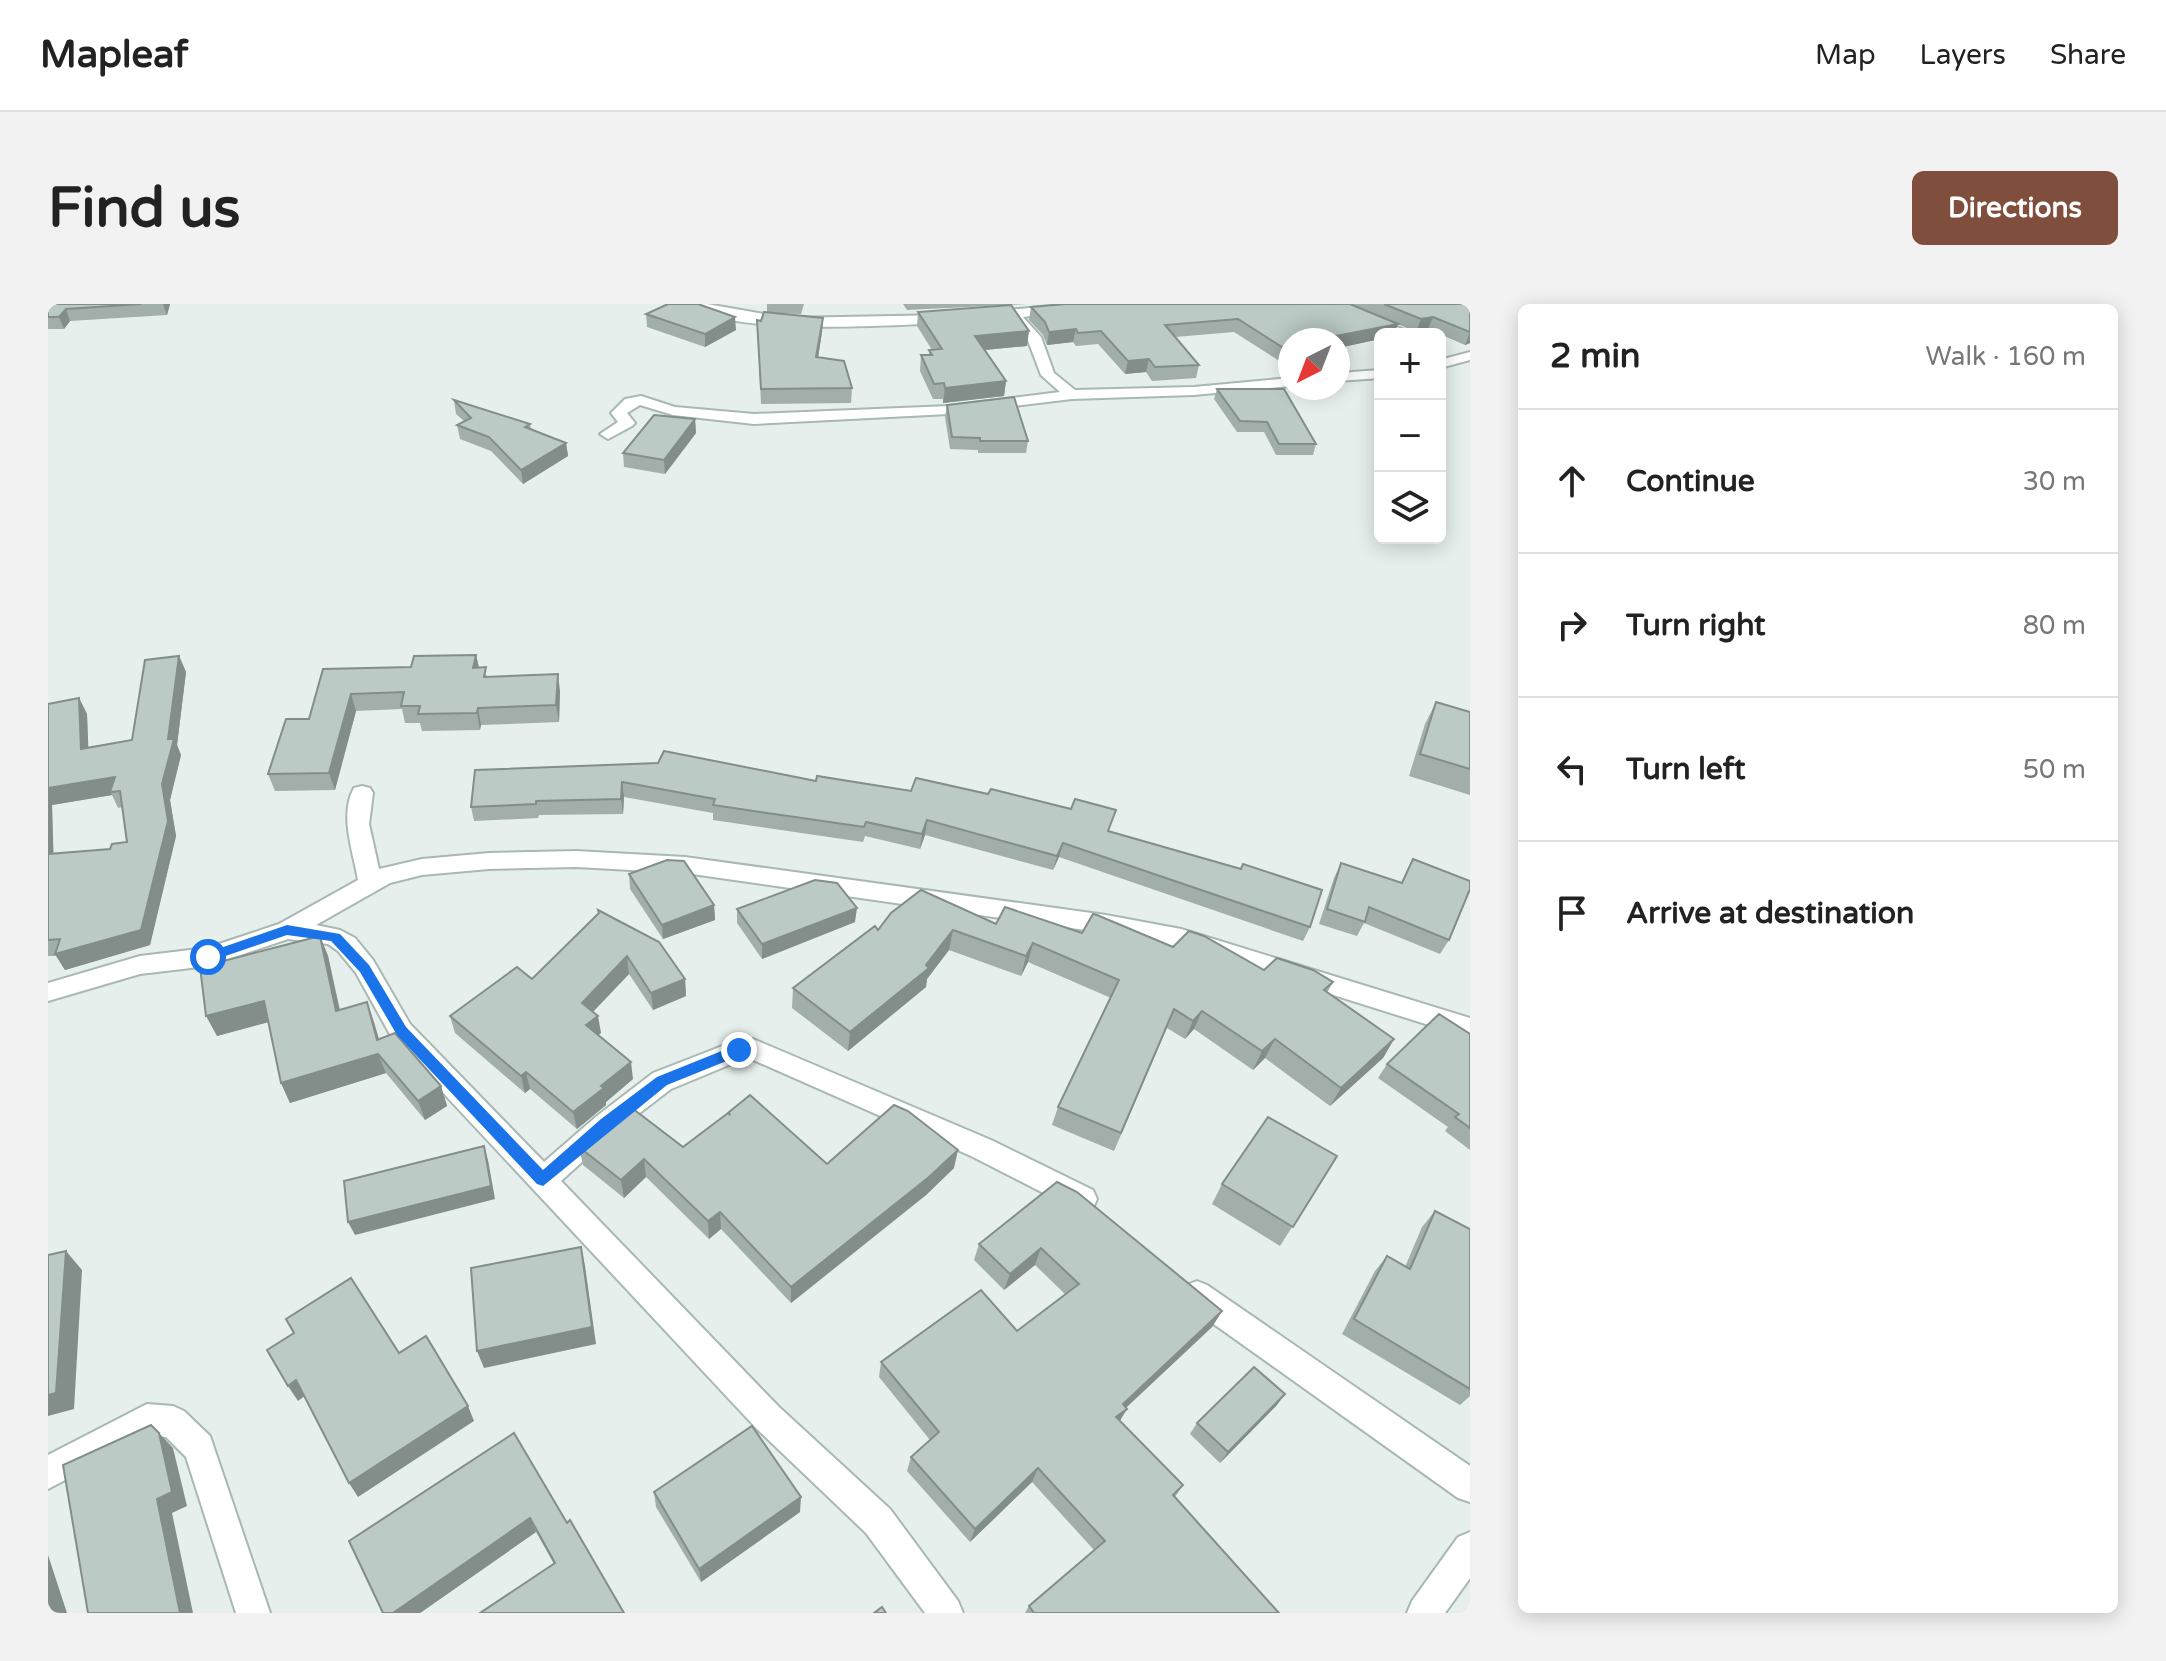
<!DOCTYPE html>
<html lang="en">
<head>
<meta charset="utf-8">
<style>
  body { margin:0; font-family:"Varela Round",sans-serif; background:#f2f2f2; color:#222 }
  .controls { position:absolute; right:24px; top:24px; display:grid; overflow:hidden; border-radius:12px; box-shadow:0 4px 20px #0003 }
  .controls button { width:72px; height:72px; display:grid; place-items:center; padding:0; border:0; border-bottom:2px solid #e0e0e0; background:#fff; color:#222; font:40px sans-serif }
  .compass { position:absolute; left:1230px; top:24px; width:72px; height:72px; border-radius:50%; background:#fff; box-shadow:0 4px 20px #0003; rotate:222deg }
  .stop { position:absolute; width:24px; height:24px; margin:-18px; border:6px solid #1a73e8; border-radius:50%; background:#fff }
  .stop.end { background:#1a73e8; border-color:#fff; box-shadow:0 2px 8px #0008 }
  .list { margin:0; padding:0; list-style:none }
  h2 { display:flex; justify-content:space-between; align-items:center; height:104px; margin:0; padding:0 32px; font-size:34px }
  h2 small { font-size:26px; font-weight:400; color:#767676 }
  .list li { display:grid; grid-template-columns:52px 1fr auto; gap:24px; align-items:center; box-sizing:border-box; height:144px; padding:0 32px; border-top:2px solid #e0e0e0 }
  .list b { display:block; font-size:30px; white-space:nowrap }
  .list em { font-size:26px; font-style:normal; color:#767676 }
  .icon { flex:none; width:44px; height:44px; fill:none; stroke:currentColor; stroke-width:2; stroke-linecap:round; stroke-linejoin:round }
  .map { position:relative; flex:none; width:1422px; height:1309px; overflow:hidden; border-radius:12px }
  header { display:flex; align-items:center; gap:48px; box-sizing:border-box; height:112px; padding:0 40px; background:#fff; border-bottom:2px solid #e0e0e0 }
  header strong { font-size:38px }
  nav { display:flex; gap:44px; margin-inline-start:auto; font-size:28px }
  .intro { display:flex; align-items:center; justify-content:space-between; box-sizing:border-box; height:192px; padding:0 48px }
  h1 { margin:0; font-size:56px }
  .button { padding:20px 36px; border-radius:12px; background:#804e3d; color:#fff; font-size:28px; font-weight:700 }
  main { display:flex; gap:48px; padding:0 48px }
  aside { flex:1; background:#fff; border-radius:12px; box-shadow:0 4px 20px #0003 }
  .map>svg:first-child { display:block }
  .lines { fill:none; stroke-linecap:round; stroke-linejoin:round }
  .minor-casing { stroke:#a8b8b2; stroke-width:4 }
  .minor { fill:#fff; fill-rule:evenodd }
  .wall { fill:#a1aea9; fill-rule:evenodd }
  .shaded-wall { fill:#838d89 }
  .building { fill:#bbcac4; stroke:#838d89; stroke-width:2 }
  .route { fill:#1a73e8 }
</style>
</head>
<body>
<header>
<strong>Mapleaf</strong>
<nav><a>Map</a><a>Layers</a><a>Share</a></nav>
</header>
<div class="intro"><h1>Find us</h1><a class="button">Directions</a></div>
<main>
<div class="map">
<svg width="1422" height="1309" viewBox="0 0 1422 1309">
  <rect width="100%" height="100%" fill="#e6efeb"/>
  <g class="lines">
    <defs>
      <g id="minor">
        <path d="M638,0H659L739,14L899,11L906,15L899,19C842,21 681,33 638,0Z"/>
        <path d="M1275,0H1294L1366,30H1347Z"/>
        <path d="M1015,1L1020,2V8L975,13L993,33L1006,69L1027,86L1146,83L1242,74V82L1146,91L1024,95L901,110L706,120L625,111L592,101L579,109L587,119L584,122L560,135L552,130L570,118L563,109L577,95L593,92L627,103L706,110L901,102L1012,88L993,71L979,34L962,14L936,16L929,12L936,8Z"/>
        <path d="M1422,48V56L1392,64V56Z"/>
        <path d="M1332,66V74L1290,77V69Z"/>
        <path d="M314,482L322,484L325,489L321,520L331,565L374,555L441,549L528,547L637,553L1058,611L1133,625L1422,714V734L1133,643L1058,629L637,569L528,563L441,565L374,571L342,579L268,621L292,626L307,634L325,656L362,720L496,858L549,812L605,769L682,739L705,735L943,836L1045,886L1049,895L1045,904L1035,907L1025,904L923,852L703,755L693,756L623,785L567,828L513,877L731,1103L842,1205L910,1297L915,1309H877L818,1229L709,1125L344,734L308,669L290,647L280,640L240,635L160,662L92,670L0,697V679L92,652L159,644L231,620L310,576C305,547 291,511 306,484Z"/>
        <path d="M1149,977L1159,981L1422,1162V1198L1410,1194L1139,1001L1134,991L1139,981Z"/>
        <path d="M99,1100L125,1102L136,1107L162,1132L222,1309H188L138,1153L118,1133L101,1132L0,1185V1151Z"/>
        <path d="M1422,1228V1274L1397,1309H1359L1364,1297L1410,1233Z"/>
      </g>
    </defs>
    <use href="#minor" class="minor-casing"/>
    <use href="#minor" class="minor"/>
  </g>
  <g class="wall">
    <path d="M0,0H122L119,11L22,17L16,25H0Z"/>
    <path d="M719,0H756L753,10L727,9L775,14L774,28L770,53L804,84L803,99L713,100L709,16L713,17L719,9Z"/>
    <path d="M855,0H979L859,6Z"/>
    <path d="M1018,0H1422V39L1417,41L1380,25L1368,28L1350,20L1346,30H1332V35L1290,44V36H1242V53L1230,56L1186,28L1127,33L1151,61L1148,74L1104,77L1098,68L1077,70L1050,40L1028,42L1025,38L999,41L995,31L981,16L983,3Z"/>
    <path d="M870,8L979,42L937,46L958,77L956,92L895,99V95H885L872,67L873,51H881V46H884L869,22Z"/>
    <path d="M598,10L688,26L657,43L599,23Z"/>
    <path d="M1169,85L1268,140L1265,151H1228L1216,128H1189L1166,95Z"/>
    <path d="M406,96L482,120L483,125L518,139L520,152L475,180L443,147L412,135L409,121L416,117L408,110Z"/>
    <path d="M899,101L980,137L978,149H930V146L902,145L897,113Z"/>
    <path d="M647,115L648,129L617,170L576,163L575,149Z"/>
    <path d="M428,351L431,364L440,373L512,387L511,418L433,421L432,426L374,427L372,419H357L354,405L308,407L287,486L227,487L220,470L261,415L275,365L363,363Z"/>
    <path d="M131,352L138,368L129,441L133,451L122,496L128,532L102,641L17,666L8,652H0V400L31,394L39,410L40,443L84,436ZM64,491L70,504L74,503L79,538L62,545L5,550L4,501Z"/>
    <path d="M1388,398L1422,408V491L1361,472L1377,420Z"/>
    <path d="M427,466L768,477L1061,527L1262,623L1255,637L1011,553L1005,566L877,531L872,545L817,532L815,538L665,516V509L576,493L575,510L491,511L490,514L426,517L423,503Z"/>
    <path d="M1365,555L1401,636L1392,650L1316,619L1309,632L1271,620L1286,574L1293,559L1353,579Z"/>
    <path d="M581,570L666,601L667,616L615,635L582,585Z"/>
    <path d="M689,605L807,618L714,655L689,619Z"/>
    <path d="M550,606L637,675L638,692L605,706L581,670L545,708L553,729L550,731L585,775L558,798V801L529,825L482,785L477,789L407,729L402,712L484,675L550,610Z"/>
    <path d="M948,620L1034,629L1125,643L1216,666L1285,678L1279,689L1346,735L1335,754L1282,802L1217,754L1205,766L1146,725L1137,735L1119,724L1066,847L1004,821L1010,803L1063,694L980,658L973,672L901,646L879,675L878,683L800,747L744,704L745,684L830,626Z"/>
    <path d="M272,632L280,652L292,706L319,698L331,736L393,782L399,802L377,816L338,769L242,799L233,779L220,718L169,732Z"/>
    <path d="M1422,730V846L1397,827L1400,823L1330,774L1339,760Z"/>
    <path d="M531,843H635L779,860L906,864L878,891L743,999L673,925L661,935L598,873L576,894L535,861Z"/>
    <path d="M1289,852L1232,942L1164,900L1174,880Z"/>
    <path d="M1009,878L1174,1007L1164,1023L1078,1104L1072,1117L1135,1181L1127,1193L1231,1309H977L981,1302L1046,1246L984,1178L922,1238L859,1167L863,1153L882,1136L831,1073L833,1058L969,1027L1017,990L987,961L956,986L926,956L931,940Z"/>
    <path d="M1387,907L1422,925V1092L1412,1101L1294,1030L1327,967L1339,952L1357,963L1374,923Z"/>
    <path d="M1237,1090L1228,1102L1172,1159L1142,1130L1149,1119Z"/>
    <path d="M466,1129L519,1219L576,1309L506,1260L488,1228L372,1309Z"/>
    <path d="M606,1188L752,1208L653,1278L608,1203Z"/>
  </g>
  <g class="shaded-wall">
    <path d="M115,0H122L119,11Z"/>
    <path d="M18,5L22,17L16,25L11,13Z"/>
    <path d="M687,13L688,26L657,43V30Z"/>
    <path d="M1385,13L1380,25L1368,28L1373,15Z"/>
    <path d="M775,14L774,28L768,67V53Z"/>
    <path d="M1350,20L1346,30H1332V35L1290,44V36H1267Z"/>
    <path d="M1028,25L1025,38L999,41L1001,28Z"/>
    <path d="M981,27L979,42L926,47L927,32Z"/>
    <path d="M1422,28V39L1417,41Z"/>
    <path d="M1242,41V53L1230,56L1234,43Z"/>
    <path d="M1101,55L1098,68L1077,70L1080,57Z"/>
    <path d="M958,77L956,92L895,99L897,84Z"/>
    <path d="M647,115L648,129L617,170L616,156Z"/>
    <path d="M518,139L520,152L475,180L473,166Z"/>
    <path d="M428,351L432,368L425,364Z"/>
    <path d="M131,352L138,368L129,441L133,451L122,496L128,532L102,641L17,666L7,650L93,626Z"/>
    <path d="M510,370L512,387L511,418L508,401Z"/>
    <path d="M303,390L308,407L287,486L281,469Z"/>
    <path d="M31,394L39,410L41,460L33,445Z"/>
    <path d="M430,404L433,421L432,426L429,409Z"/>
    <path d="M67,473L72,487L62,488L64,491L4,501L6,566L0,556V484Z"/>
    <path d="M574,478L576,493L575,510L573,495Z"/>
    <path d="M879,516L877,531L872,545L874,530Z"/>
    <path d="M1015,539L1011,553L1005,566L1009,552Z"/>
    <path d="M666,601L667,616L615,635L614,621Z"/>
    <path d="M809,604L807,618L714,655V640Z"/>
    <path d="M905,626L901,646L879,675L878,683L800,747L802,728L878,661Z"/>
    <path d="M272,632L280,652L296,727L288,707Z"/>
    <path d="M985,639L980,658L973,672L978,652Z"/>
    <path d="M579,652L581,670L537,716L534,699Z"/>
    <path d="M637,675L638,692L605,706L603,689Z"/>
    <path d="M216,697L225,717L169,732L158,712Z"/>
    <path d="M319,698L326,718L337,756L329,736Z"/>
    <path d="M1154,707L1146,725L1137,735L1145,717Z"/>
    <path d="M550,712L553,729L541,738L538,721Z"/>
    <path d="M1227,735L1217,754L1205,766L1214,747Z"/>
    <path d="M1346,735L1335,754L1282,802L1293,784Z"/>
    <path d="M330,750L338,769L242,799L233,779Z"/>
    <path d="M583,758L585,775L558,798V801L529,825L525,808L553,782Z"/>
    <path d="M478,768L482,785L477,789L473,772Z"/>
    <path d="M393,782L399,802L377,816L370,797Z"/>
    <path d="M436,842L440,856L447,895L307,931L300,918Z"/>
    <path d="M910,846L906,864L878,891L743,999V983Z"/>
    <path d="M596,855L598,873L576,894L573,876Z"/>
    <path d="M672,908L673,925L661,935L660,917Z"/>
    <path d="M533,943L537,962L548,1040L436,1064L429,1047Z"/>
    <path d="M993,944L987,961L956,986L962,970Z"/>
    <path d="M18,947L34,966L26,1105L0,1112V1091Z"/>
    <path d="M1174,1007L1164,1023L1070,1111L1079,1105L1070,1120L1060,1128L1075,1100Z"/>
    <path d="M248,1076L258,1091L250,1097L240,1082Z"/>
    <path d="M1237,1090L1228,1102L1172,1159L1180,1148Z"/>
    <path d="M420,1102L426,1117L310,1193L301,1179Z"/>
    <path d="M111,1129L125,1144L139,1202L124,1209L145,1309H132L109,1195Z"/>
    <path d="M990,1164L984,1178L922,1238L927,1225Z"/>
    <path d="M753,1193L752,1208L653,1278L651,1265Z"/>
    <path d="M482,1214L488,1228L372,1309H345Z"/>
    <path d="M0,1251L19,1309H5L0,1294Z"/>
  </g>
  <g class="building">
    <path d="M0,0H93L18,5L11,13H0Z"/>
    <path d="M620,0H650L687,13L657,30L598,10Z"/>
    <path d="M1018,0H1302L1350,20L1267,36H1242V41L1234,43L1190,15L1117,21L1151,61L1107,63L1101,55L1080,57L1053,27L1030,29L1028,25L1001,28L997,18L983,3Z"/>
    <path d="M1336,0H1422V28L1385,13L1373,15Z"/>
    <path d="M963,1L981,27L927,32L958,77L897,84L896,79L886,80L873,51H884L881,46L894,45L870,8Z"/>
    <path d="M716,8L775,14L768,53L796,57L804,84L713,85L709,16L713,17Z"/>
    <path d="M1169,85H1236L1268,140H1231L1219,118L1192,117Z"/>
    <path d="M966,93L980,137H932V134L904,133L899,101Z"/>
    <path d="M406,96L482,120L477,123L518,139L473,166L441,133L409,121L423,114Z"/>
    <path d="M606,111L647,115L616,156L575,149Z"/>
    <path d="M428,351L425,364L438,363L436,373L510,370L508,401L430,404L429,409L370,410L372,402H353L356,388L303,390L281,469L220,470L238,415H261L275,365L363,363L366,352Z"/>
    <path d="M131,352L120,435H126L114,480L120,517L93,626L7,650L12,635L0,636V550L62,545L64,540L79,538L72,487L62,488L67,473L0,484V400L31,394L33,445L84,436L97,356Z"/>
    <path d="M1388,398L1422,408V465L1372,450Z"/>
    <path d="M616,447L768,477L769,472L863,487L868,474L940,490L943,485L1023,505L1027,495L1068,506L1060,527L1193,565L1195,560L1274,586L1262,623L1015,539L1009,552L879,516L874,530L818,518L816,523L665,501L667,495L574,478L573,495L488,497V500L423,503L427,466L610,459Z"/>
    <path d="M1365,555L1422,577V585L1401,636L1321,603L1317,618L1279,605L1293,559L1354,579Z"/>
    <path d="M619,556L636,557L666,601L614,621L581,570Z"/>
    <path d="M767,576L789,579L809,604L714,640L689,605Z"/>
    <path d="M873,586L948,620L957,603L1034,629L1045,610L1049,611L1125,643L1141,627L1156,632L1216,666L1229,654L1265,666L1285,678L1276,686L1346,735L1293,784L1227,735L1214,747L1154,707L1145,717L1126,705L1073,829L1010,803L1071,676L985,639L978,652L905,626L878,661L881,664L802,728L745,684L827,622L830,626L843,609Z"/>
    <path d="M550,606L611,638L637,675L603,689L579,652L534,699L550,712L538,721L583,758L553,782L556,784L525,808L478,768L473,772L402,712L469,663L484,675L551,609Z"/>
    <path d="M272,632L288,707L319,698L329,736L347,729L393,782L370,797L330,750L233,779L216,697L158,712L152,663Z"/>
    <path d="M1391,710L1422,730V824L1407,813L1411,810L1339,760Z"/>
    <path d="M702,791L779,860L846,801L860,807L910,846L881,873L743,983L672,908L660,917L596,855L573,876L531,843L580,801L635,843L680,809L682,811L681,808Z"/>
    <path d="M1220,813L1289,852L1245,923L1174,880Z"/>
    <path d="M436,842L443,882L300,918L296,877Z"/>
    <path d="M1009,878L1029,888L1174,1007L1075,1100L1079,1105L1068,1113L1135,1181L1125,1191L1231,1309H986L981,1302L1057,1237L990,1164L927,1225L863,1153L891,1128L833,1058L933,986L969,1027L1031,980L993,944L962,970L931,940Z"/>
    <path d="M1387,907L1422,925V1085L1306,1015L1339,952L1362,965Z"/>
    <path d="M533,943L544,1023L429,1047L423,964Z"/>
    <path d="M18,947L8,1089L0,1091V951Z"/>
    <path d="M303,974L351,1049L378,1032L420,1102L301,1179L248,1076L240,1082L219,1046L246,1029L238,1015Z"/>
    <path d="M1206,1063L1237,1090L1180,1148L1149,1119Z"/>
    <path d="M103,1121L111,1129L124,1188L109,1195L132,1309H40L15,1161Z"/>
    <path d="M704,1122L753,1193L651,1265L606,1188Z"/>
    <path d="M466,1129L519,1219L522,1216L576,1309H432L507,1259L482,1214L345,1309H335L301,1237Z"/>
    <path d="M0,1294L5,1309H0Z"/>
    <path d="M834,1303L838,1309H826Z"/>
  </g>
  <path class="route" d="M239,621L292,630L321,661L358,723L495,866L553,815L609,773L691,740L698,746L696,750L619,781L495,882L489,880L349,731L312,668L283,637L239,631L160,658L153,653L155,650Z"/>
</svg>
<div class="controls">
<button>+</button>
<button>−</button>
<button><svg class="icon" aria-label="layers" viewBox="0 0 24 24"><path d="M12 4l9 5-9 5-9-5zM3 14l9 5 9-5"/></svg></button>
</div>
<svg class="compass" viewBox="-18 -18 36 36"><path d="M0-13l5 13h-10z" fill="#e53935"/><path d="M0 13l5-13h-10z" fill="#767676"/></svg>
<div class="stop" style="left:160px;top:653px"></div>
<div class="stop end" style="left:691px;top:746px"></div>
</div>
<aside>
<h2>2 min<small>Walk · 160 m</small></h2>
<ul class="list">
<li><svg class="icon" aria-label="ahead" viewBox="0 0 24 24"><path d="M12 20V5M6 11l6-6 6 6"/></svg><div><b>Continue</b></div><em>30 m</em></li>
<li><svg class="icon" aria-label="right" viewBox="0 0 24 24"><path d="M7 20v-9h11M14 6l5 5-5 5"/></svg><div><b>Turn right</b></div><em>80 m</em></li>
<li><svg class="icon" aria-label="left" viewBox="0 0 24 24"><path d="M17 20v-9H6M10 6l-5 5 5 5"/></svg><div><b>Turn left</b></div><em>50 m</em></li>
<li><svg class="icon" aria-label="arrive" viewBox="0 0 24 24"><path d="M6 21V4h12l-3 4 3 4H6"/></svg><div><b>Arrive at destination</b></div></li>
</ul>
</aside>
</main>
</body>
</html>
